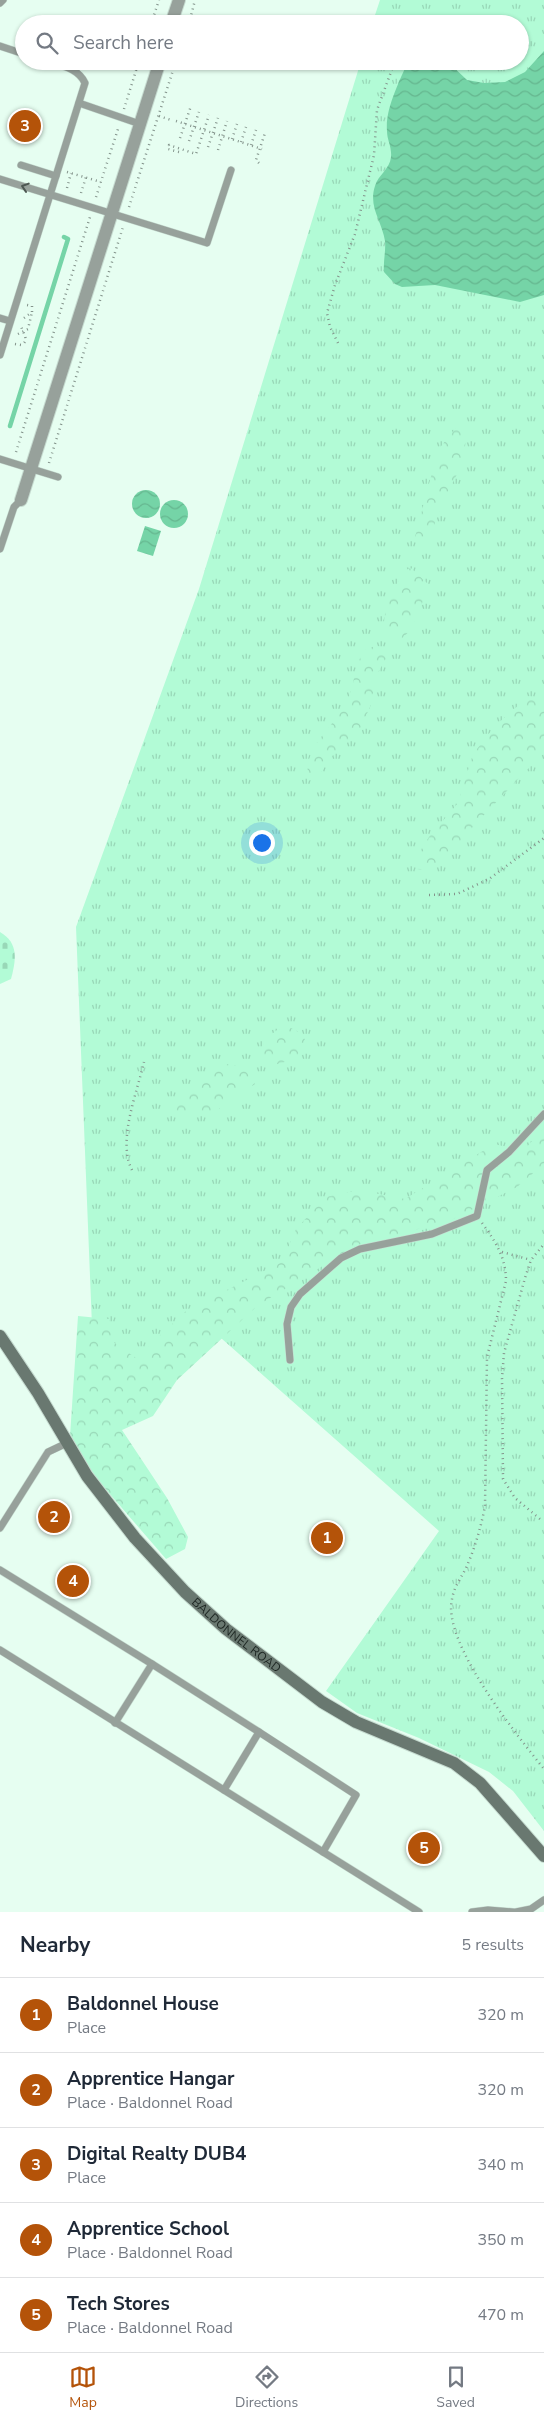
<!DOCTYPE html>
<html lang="en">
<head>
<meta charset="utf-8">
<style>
  body { margin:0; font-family:"Nunito Sans",sans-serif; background:#f6f6f7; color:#1f2937 }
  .you { position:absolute; left:261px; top:842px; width:18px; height:18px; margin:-12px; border:4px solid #fff; border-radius:50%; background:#1a73e8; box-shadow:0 0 0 8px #1a73e833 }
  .badge { display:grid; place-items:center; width:32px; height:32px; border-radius:50%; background:#b45309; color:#fff; font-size:16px; font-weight:700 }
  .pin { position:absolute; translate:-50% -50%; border:2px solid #fff; box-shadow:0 1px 5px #0006 }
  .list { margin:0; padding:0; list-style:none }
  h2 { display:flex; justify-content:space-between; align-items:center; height:65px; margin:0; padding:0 20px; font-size:21px }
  h2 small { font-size:16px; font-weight:400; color:#747a83 }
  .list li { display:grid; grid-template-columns:32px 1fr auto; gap:15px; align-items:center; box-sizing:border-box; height:75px; padding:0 20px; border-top:1px solid #e0e1e3 }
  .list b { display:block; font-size:19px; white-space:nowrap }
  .list p { margin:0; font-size:16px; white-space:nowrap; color:#747a83 }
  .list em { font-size:16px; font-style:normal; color:#747a83 }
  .icon { flex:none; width:28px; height:28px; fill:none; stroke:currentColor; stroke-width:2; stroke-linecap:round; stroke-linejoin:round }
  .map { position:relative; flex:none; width:544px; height:1912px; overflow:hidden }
  .search { position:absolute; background:#fff; box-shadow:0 1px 4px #0004; left:15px; right:15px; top:15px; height:55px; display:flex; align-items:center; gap:12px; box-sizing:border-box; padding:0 18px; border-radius:28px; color:#747a83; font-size:19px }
  .sheet { height:440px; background:#fff }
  nav { display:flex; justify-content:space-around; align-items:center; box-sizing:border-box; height:70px; border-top:1px solid #e0e1e3; background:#fff; font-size:14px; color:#747a83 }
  nav a { display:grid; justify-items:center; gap:2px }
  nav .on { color:#b45309 }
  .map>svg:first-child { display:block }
  .grass { fill:url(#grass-tufts) }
  .forest { fill:url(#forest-crowns) }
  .cemetery { fill:url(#cemetery-stones) }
  .water { fill:url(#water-waves) }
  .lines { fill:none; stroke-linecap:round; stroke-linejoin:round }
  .stream { stroke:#75d4a7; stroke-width:4.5 }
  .lane-casing { stroke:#c6dbd0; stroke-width:8 }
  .street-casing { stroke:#c6dbd0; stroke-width:14 }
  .secondary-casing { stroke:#c6dbd0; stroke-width:14 }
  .path { stroke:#84948c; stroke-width:2.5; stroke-dasharray:1 4; stroke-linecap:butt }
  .lane { stroke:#97a19b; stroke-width:7 }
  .street { stroke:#97a19b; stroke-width:12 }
  .secondary { stroke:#697870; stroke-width:12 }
  .oneway { stroke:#4d5752 }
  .labels { text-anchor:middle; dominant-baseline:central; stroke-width:4; stroke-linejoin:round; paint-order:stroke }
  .street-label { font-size:12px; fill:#1c2521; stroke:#e6fef1 }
</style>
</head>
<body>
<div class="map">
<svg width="544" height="1912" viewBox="0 0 544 1912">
  <defs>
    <pattern id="grass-tufts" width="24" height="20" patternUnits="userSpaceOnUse" patternTransform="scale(1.25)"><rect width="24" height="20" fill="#b2fbd6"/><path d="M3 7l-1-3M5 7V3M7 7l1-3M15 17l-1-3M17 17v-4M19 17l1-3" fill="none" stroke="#98d7b7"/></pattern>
    <pattern id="forest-crowns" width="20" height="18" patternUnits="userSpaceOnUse" patternTransform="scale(1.25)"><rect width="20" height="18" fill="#b2fbd6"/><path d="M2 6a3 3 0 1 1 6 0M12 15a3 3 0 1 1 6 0" fill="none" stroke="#98d7b7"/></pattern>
    <pattern id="cemetery-stones" width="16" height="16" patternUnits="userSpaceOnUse" patternTransform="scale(1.25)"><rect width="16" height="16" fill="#b2fbd6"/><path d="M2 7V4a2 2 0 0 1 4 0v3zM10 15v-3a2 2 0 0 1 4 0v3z" fill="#98d7b7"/></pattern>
    <pattern id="water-waves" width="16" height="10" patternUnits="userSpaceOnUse" patternTransform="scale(1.25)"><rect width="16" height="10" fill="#75d4a7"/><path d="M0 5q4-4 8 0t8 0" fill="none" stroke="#65b68f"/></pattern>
  </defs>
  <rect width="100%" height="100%" fill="#e6fef1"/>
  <path class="grass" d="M380,0H544V1831L513,1791L489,1772L419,1738L357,1713L326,1691L439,1531L204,1323L95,1401L76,927L199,589L361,61H520V24H372Z"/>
  <g class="forest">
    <path d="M459,424L466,438L463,463L444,499L428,541L417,543L415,537L438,450Z"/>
    <path d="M411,568L428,584C421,605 416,634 394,643C371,626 394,592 403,571Z"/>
    <path d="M378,646L388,655L377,674L370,707L358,733L331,757L318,777L308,781C303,746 331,731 346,703C354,688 354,669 362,654C365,648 371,647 378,646Z"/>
    <path d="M529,696L544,702V752L466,834L446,859L427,871L417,869L414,861L429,837L458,803L473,754L496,725Z"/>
    <path d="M291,1028C303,1033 306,1037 306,1050L288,1061L267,1067L261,1055L264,1040L277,1030Z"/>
    <path d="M226,1064L241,1066L253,1075L255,1084C242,1094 227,1100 216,1112L180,1115L171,1109C181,1087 206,1075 226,1064Z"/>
    <path d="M544,1128V1164L517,1187L449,1221L357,1245L257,1306L177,1380L153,1416L122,1430L167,1498L188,1537L185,1549L166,1559L96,1478L70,1436L78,1316L109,1319L113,1342L136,1358L187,1310L282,1262L296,1229L326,1197L358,1190L405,1199L494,1144L523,1151Z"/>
  </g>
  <path class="cemetery" d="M0,932C19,943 16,960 11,979L0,984Z"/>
  <g class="water">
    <path d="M544,51V295L520,302L435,285L402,287L395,284L384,272C383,262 386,251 385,241C382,221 368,207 375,186C378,175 390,169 391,157C392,147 387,140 387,131C385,108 400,81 408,61H447L467,80L484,83L505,82L525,72Z"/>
    <circle cx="146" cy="504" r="14"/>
    <circle cx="174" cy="514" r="14"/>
    <path d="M145,526L161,531L153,556L137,551Z"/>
  </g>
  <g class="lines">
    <path class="stream" d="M10,426L68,239L64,237"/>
    <defs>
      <g id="lane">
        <path d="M0,3L3,0"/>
        <path d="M0,46L24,54"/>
        <path d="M79,103L140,124"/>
        <path d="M21,165L56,176"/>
        <path d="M0,179L207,243L231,170"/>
        <path d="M0,318L10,321"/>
        <path d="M0,355L85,83C78,68 62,66 47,61"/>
        <path d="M0,459L58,477"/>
        <path d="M0,549L14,507L21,500"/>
        <path d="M290,1360L287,1324L291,1307L300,1294L341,1258L360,1249L432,1234L477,1216L487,1170L509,1152L544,1114"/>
        <path d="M0,1528L48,1452L67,1443"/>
        <path d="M0,1570L152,1664L115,1723"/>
        <path d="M0,1650L419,1912"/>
        <path d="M152,1664L259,1732L224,1790"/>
        <path d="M259,1732L356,1795L323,1852"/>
        <path d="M472,1912L488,1910L513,1912"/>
        <path d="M516,1912L531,1909L544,1900"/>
      </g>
      <g id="street">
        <path d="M171,24L179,0"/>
        <path d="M21,500L160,61"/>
      </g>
      <g id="secondary">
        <path id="s1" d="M0,1336L38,1393L87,1476L135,1538L185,1592L226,1629L322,1702L356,1722L454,1763L480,1783L544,1856"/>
      </g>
    </defs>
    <use href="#lane" class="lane-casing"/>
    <use href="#street" class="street-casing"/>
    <use href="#secondary" class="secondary-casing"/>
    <g class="path">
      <path d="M151,24L159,0"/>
      <path d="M189,24L195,0"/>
      <path d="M124,109L139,61"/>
      <path d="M159,116L171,120"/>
      <path d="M176,121L262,149"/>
      <path d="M180,138L191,106"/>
      <path d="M232,139L237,124"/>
      <path d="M189,141L199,112"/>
      <path d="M241,142L246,127"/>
      <path d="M251,145L256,130"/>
      <path d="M208,147L218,118"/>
      <path d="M218,150L227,121"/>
      <path d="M179,152L168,149L169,145L196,154L209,115"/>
      <path d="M259,163L256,160L265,133"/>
      <path d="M67,172L101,182"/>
      <path d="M67,188L71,173"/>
      <path d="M81,193L86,177"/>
      <path d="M96,197L119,126"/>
      <path d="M129,207L176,61"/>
      <path d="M24,318L32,312V306L27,305"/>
      <path d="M18,334L28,329L32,312"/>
      <path d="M338,343L330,327L327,313L335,285L355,234L374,155L377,110L395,61"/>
      <path d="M15,344L21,345C30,341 23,333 21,326"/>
      <path d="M16,452L90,217"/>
      <path d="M49,463L123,227"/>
      <path d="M429,895L457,894L489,879L544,838"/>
      <path d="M132,1170C117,1141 137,1093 144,1062"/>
      <path d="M482,1223C496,1242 506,1258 506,1281L487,1357L485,1506C481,1527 475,1548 466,1568C461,1578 454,1587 452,1599C442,1643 517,1735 544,1769"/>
      <path d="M502,1252L531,1260"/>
      <path d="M540,1519L515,1498L503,1479L502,1378L504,1353L525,1278L531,1260L544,1244"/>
    </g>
    <use href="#lane" class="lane"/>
    <use href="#street" class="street"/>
    <use href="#secondary" class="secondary"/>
  </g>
  <defs><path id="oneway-chevron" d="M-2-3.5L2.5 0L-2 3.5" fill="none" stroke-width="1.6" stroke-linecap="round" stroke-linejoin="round" transform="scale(1.25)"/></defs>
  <use class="oneway" href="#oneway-chevron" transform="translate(25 187) rotate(-162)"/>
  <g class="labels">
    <g class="street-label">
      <text stroke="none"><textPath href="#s1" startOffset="384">BALDONNEL ROAD</textPath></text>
    </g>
  </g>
</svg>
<div class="you"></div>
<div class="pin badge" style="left:327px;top:1538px">1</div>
<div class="pin badge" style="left:54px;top:1517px">2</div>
<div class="pin badge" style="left:25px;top:126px">3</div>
<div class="pin badge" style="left:73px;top:1581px">4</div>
<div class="pin badge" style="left:424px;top:1848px">5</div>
<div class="search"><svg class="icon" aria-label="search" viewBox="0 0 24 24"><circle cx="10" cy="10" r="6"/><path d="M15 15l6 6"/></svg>Search here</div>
</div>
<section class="sheet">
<h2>Nearby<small>5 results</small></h2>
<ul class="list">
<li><span class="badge">1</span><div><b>Baldonnel House</b><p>Place</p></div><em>320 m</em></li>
<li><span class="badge">2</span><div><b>Apprentice Hangar</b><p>Place · Baldonnel Road</p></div><em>320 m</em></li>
<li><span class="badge">3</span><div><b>Digital Realty DUB4</b><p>Place</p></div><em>340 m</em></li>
<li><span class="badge">4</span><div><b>Apprentice School</b><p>Place · Baldonnel Road</p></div><em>350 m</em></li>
<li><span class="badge">5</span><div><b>Tech Stores</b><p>Place · Baldonnel Road</p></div><em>470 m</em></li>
</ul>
</section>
<nav>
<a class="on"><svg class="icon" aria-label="map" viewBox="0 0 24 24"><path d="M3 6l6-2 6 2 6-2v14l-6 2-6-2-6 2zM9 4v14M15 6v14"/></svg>Map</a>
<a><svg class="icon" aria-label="directions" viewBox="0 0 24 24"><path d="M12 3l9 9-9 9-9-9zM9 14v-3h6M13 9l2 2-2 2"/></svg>Directions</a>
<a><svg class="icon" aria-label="saved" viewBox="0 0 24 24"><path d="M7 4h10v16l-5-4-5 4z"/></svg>Saved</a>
</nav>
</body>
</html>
